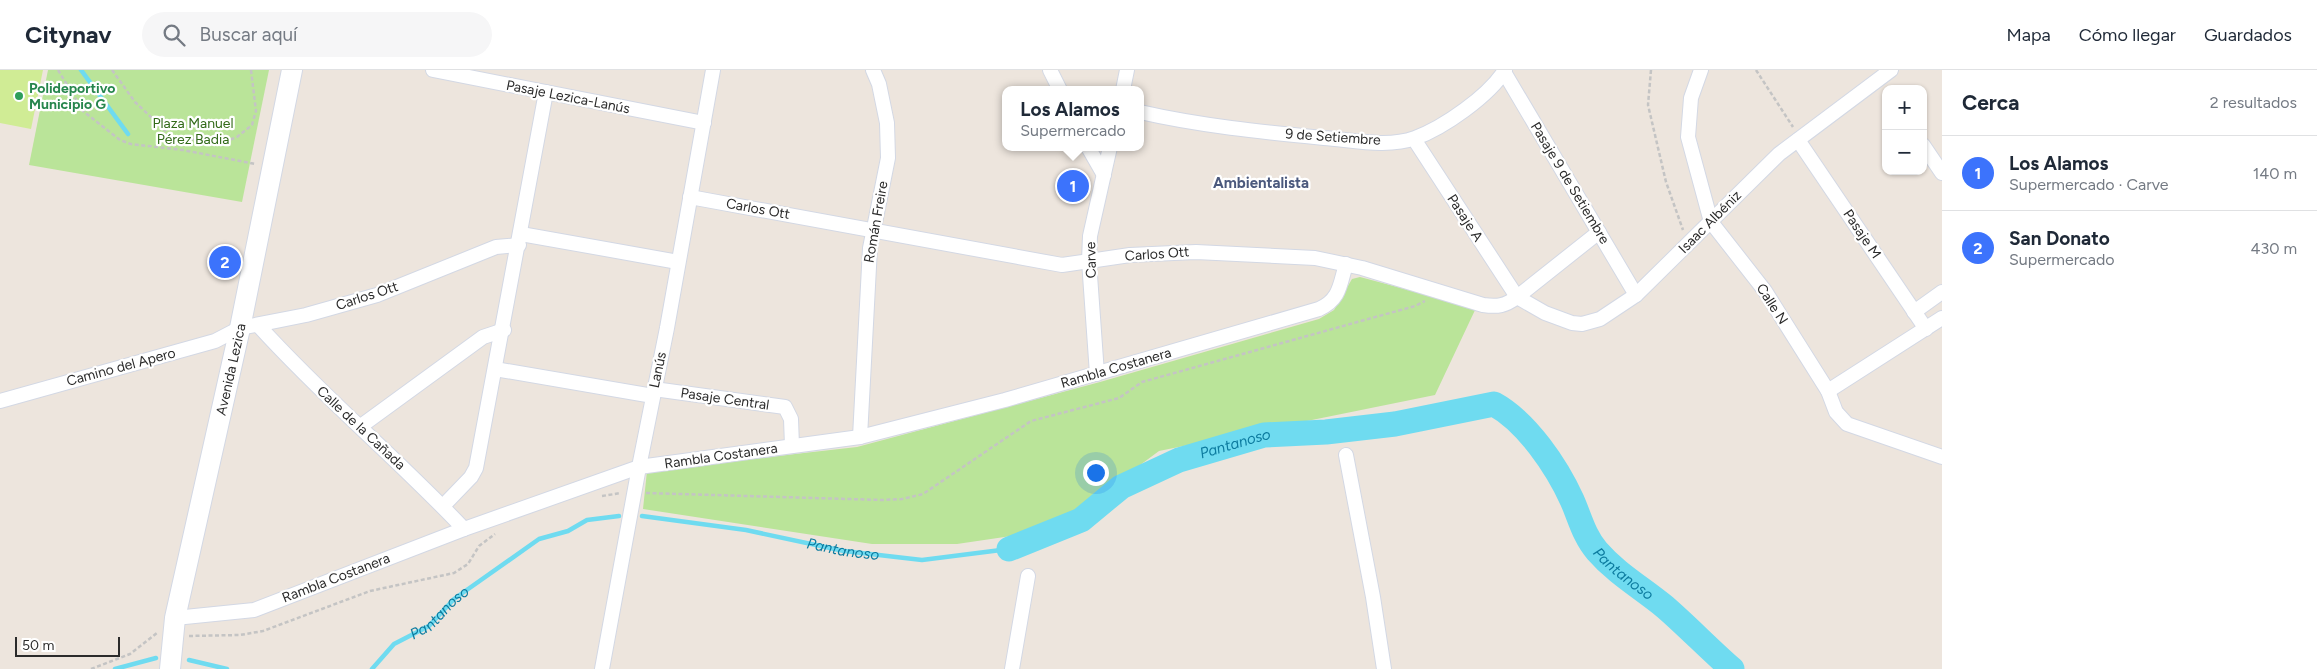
<!DOCTYPE html>
<html lang="es">
<head>
<meta charset="utf-8">
<style>
  body { margin:0; font-family:Figtree,sans-serif; background:#f6f6f7; color:#1f2937 }
  .controls { position:absolute; right:15px; top:15px; display:grid; overflow:hidden; border-radius:10px; box-shadow:0 1px 4px #0004 }
  .controls button { width:45px; height:45px; display:grid; place-items:center; padding:0; border:0; border-bottom:1px solid #e0e1e3; background:#fff; color:#1f2937; font:25px sans-serif }
  .scale { position:absolute; left:15px; bottom:12px; width:105px; box-sizing:border-box; padding-left:5px; border:2px solid #2b2b2b; border-top:0; font-size:14px; line-height:18px; white-space:nowrap; color:#2b2b2b; -webkit-text-stroke:4px #fff; paint-order:stroke }
  .you { position:absolute; left:1095px; top:402px; width:18px; height:18px; margin:-12px; border:4px solid #fff; border-radius:50%; background:#1a73e8; box-shadow:0 0 0 8px #1a73e833 }
  .badge { display:grid; place-items:center; width:32px; height:32px; border-radius:50%; background:#3c73fc; color:#fff; font-size:16px; font-weight:700 }
  .pin { position:absolute; translate:-50% -50%; border:2px solid #fff; box-shadow:0 1px 5px #0006 }
  .popup { position:absolute; left:1002px; top:16px; width:142px; height:65px; box-sizing:border-box; display:grid; place-content:center; border-radius:10px; background:#fff; filter:drop-shadow(0 1px 4px #0005); font-size:16px; white-space:nowrap; color:#747a83 }
  .popup b { font-size:19px; color:#1f2937 }
  .popup::after { content:''; position:absolute; left:50%; top:100%; margin-left:-10px; border:10px solid transparent; border-top-color:#fff }
  .list { margin:0; padding:0; list-style:none }
  h2 { display:flex; justify-content:space-between; align-items:center; height:65px; margin:0; padding:0 20px; font-size:21px }
  h2 small { font-size:16px; font-weight:400; color:#747a83 }
  .list li { display:grid; grid-template-columns:32px 1fr auto; gap:15px; align-items:center; box-sizing:border-box; height:75px; padding:0 20px; border-top:1px solid #e0e1e3 }
  .list b { display:block; font-size:19px; white-space:nowrap }
  .list p { margin:0; font-size:16px; white-space:nowrap; color:#747a83 }
  .list em { font-size:16px; font-style:normal; color:#747a83 }
  .icon { flex:none; width:28px; height:28px; fill:none; stroke:currentColor; stroke-width:2; stroke-linecap:round; stroke-linejoin:round }
  .map { position:relative; flex:none; width:1942px; height:599px; overflow:hidden }
  header { display:flex; align-items:center; gap:30px; box-sizing:border-box; height:70px; padding:0 25px; background:#fff; border-bottom:1px solid #e0e1e3 }
  header strong { font-size:24px }
  nav { display:flex; gap:28px; margin-inline-start:auto; font-size:18px }
  .search { width:350px; height:45px; background:#f6f6f7; display:flex; align-items:center; gap:12px; box-sizing:border-box; padding:0 18px; border-radius:28px; color:#747a83; font-size:19px }
  main { display:flex }
  aside { flex:1; background:#fff }
  .map>svg:first-child { display:block }
  .green { fill:#bae499 }
  .pitch { fill:#d0ec95 }
  .lines { fill:none; stroke-linecap:round; stroke-linejoin:round }
  .stream { stroke:#6fdbf0; stroke-width:4.5 }
  .river { stroke:#6fdbf0; stroke-width:25 }
  .street-casing { stroke:#d3d8e4; stroke-width:16 }
  .secondary-casing { stroke:#d3d8e4; stroke-width:22 }
  .path { stroke:#c4c4c4; stroke-width:2.5; stroke-dasharray:4 2.5; stroke-linecap:butt }
  .street { stroke:#fff; stroke-width:14 }
  .secondary { stroke:#fff; stroke-width:20 }
  .leisure-dot { fill:#2e9e5b; stroke:#fff; stroke-width:2 }
  .labels { text-anchor:middle; dominant-baseline:central; stroke-width:4.5; stroke-linejoin:round; paint-order:stroke }
  .leisure-label { font-size:14px; font-weight:bold; fill:#27864d; stroke:#fff; text-anchor:start }
  .street-label { font-size:14px; fill:#2b2b2b; stroke:#fff }
  .park-label { font-size:14px; fill:#326a19; stroke:#fff }
  .neighbourhood-label { font-size:15px; font-weight:bold; fill:#4b597d; stroke:#fff }
  .water-label { font-size:15px; font-style:italic; fill:#0c7b9f; stroke:#fff }
</style>
</head>
<body>
<header>
<strong>Citynav</strong>
<div class="search"><svg class="icon" aria-label="search" viewBox="0 0 24 24"><circle cx="10" cy="10" r="6"/><path d="M15 15l6 6"/></svg>Buscar aquí</div>
<nav><a>Mapa</a><a>Cómo llegar</a><a>Guardados</a></nav>
</header>
<main>
<div class="map">
<svg width="1942" height="599" viewBox="0 0 1942 599">
  <rect width="100%" height="100%" fill="#ede5dd"/>
  <g class="green">
    <path d="M48,0H269L242,132L29,95Z"/>
    <path d="M1360,207L1476,238L1435,325L1159,381L1074,444L1025,464L957,474H872L643,439L647,401L857,377L1100,312L1319,249L1334,240L1352,209Z"/>
  </g>
  <path class="pitch" d="M0,0H43L31,59L0,53Z"/>
  <g class="lines">
    <g class="stream">
      <path d="M81,0L128,64"/>
      <path id="s1" d="M642,446L746,460L844,481L922,490L1009,479"/>
      <path d="M189,590L227,599"/>
      <path d="M115,599L156,588"/>
      <path id="s2" d="M372,599L394,574L429,556L454,529L539,469L568,461L587,450L619,446"/>
    </g>
    <path class="river" id="s3" d="M1009,479L1081,450L1121,417L1179,390L1264,365L1326,362L1395,354L1494,334C1527,352 1557,397 1572,430C1580,448 1584,466 1597,481C1617,504 1642,518 1665,537C1688,557 1709,579 1732,599"/>
    <defs>
      <g id="street">
        <path d="M433,0L704,53"/>
        <path d="M1050,0L1060,20"/>
        <path d="M1701,0L1691,28L1688,67L1711,152L1765,221L1828,321L1836,342L1847,354L1942,387"/>
        <path d="M1504,2L1636,225"/>
        <path d="M1123,20L1127,0"/>
        <path d="M1140,42C1201,56 1263,62 1324,68C1352,70 1388,78 1415,68C1443,58 1489,26 1505,0"/>
        <path d="M1414,69L1517,227L1545,243L1572,253L1582,254L1600,249L1636,225L1779,84L1891,0"/>
        <path d="M1798,70L1926,259"/>
        <path d="M1923,75L1942,103"/>
        <path d="M1088,77L1104,105"/>
        <path d="M690,127L1062,195L1130,185L1196,182L1315,188L1362,198L1483,235C1498,237 1505,236 1517,227L1599,162"/>
        <path d="M521,164L678,192"/>
        <path d="M1914,242L1942,222"/>
        <path d="M259,256C323,327 398,389 464,459"/>
        <path d="M495,299L653,326"/>
        <path d="M1097,304L1089,191L1090,166L1110,77"/>
        <path d="M654,319L785,337L791,349L792,376"/>
        <path d="M1828,321L1942,248"/>
        <path d="M0,331L215,271L240,258L306,245L377,225L496,177L519,175"/>
        <path d="M361,356L483,267L504,260"/>
        <path d="M860,367L870,178L888,88L887,53L879,14L873,0"/>
        <path d="M1346,385L1373,527L1384,599"/>
        <path d="M443,436L471,407L476,398L546,22"/>
        <path d="M175,548L254,540L464,459L639,397L860,367L1005,330L1319,239C1340,230 1340,214 1346,194"/>
        <path d="M602,599L639,397L667,258L713,0"/>
        <path d="M1012,599L1028,506"/>
      </g>
      <g id="secondary">
        <path id="s4" d="M170,599L175,548L240,258L292,0"/>
      </g>
    </defs>
    <use href="#street" class="street-casing"/>
    <use href="#secondary" class="secondary-casing"/>
    <g class="path">
      <path d="M58,0L83,41L120,70L131,74L183,80L255,94"/>
      <path d="M112,0L135,32L172,67L224,72L237,67L252,55L256,41L251,0"/>
      <path d="M1651,0L1648,35L1666,112L1683,160"/>
      <path d="M1756,0L1793,57"/>
      <path d="M646,423L882,430L902,429L923,424L1031,351L1119,328L1142,312L1415,236L1425,231"/>
      <path d="M602,426L621,423"/>
      <path d="M189,566L240,565L263,561L370,521L454,503L468,494L479,476L495,464"/>
      <path d="M91,599L130,584L157,563"/>
    </g>
    <use href="#street" class="street"/>
    <use href="#secondary" class="secondary"/>
  </g>
  <circle class="leisure-dot" cx="19" cy="26" r="5"/>
  <g class="labels">
    <g class="leisure-label">
      <text x="29" y="18">Polideportivo<tspan x="29" dy="16">Municipio G</tspan></text>
    </g>
    <g class="street-label">
      <text transform="translate(568 27) rotate(11)">Pasaje Lezica-Lanús</text>
      <text transform="translate(1333 67) rotate(4)">9 de Setiembre</text>
      <text transform="translate(1570 113) rotate(59)">Pasaje 9 de Setiembre</text>
      <text transform="translate(758 139) rotate(10)">Carlos Ott</text>
      <text transform="translate(1465 148) rotate(57)">Pasaje A</text>
      <text transform="translate(876 152) rotate(-80)">Román Freire</text>
      <text transform="translate(1710 152) rotate(-45)">Isaac Albéniz</text>
      <text transform="translate(1862 164) rotate(56)">Pasaje M</text>
      <text transform="translate(1157 184) rotate(-4)">Carlos Ott</text>
      <text transform="translate(1091 190) rotate(-91)">Carve</text>
      <text transform="translate(367 226) rotate(-18)">Carlos Ott</text>
      <text transform="translate(1772 234) rotate(57)">Calle N</text>
      <text transform="translate(121 297) rotate(-15)">Camino del Apero</text>
      <text transform="translate(1116 298) rotate(-16)">Rambla Costanera</text>
      <text stroke="none"><textPath href="#s4" startOffset="306">Avenida Lezica</textPath></text>
      <text transform="translate(658 300) rotate(-78)">Lanús</text>
      <text transform="translate(725 329) rotate(8)">Pasaje Central</text>
      <text transform="translate(361 358) rotate(43)">Calle de la Cañada</text>
      <text transform="translate(721 386) rotate(-8)">Rambla Costanera</text>
      <text transform="translate(336 508) rotate(-21)">Rambla Costanera</text>
    </g>
    <g class="park-label">
      <text x="193" y="53">Plaza Manuel<tspan x="193" dy="16">Pérez Badia</tspan></text>
    </g>
    <g class="neighbourhood-label">
      <text x="1261" y="113">Ambientalista</text>
    </g>
    <g class="water-label">
      <text stroke="none"><textPath href="#s3" startOffset="252">Pantanoso</textPath></text>
      <text stroke="none"><textPath href="#s1" startOffset="204">Pantanoso</textPath></text>
      <text stroke="none"><textPath href="#s3" startOffset="732">Pantanoso</textPath></text>
      <text stroke="none"><textPath href="#s2" startOffset="89">Pantanoso</textPath></text>
    </g>
  </g>
</svg>
<div class="controls">
<button>+</button>
<button>−</button>
</div>
<div class="scale">50 m</div>
<div class="you"></div>
<div class="pin badge" style="left:1073px;top:116px">1</div>
<div class="popup"><b>Los Alamos</b>Supermercado</div>
<div class="pin badge" style="left:225px;top:192px">2</div>
</div>
<aside>
<h2>Cerca<small>2 resultados</small></h2>
<ul class="list">
<li><span class="badge">1</span><div><b>Los Alamos</b><p>Supermercado · Carve</p></div><em>140 m</em></li>
<li><span class="badge">2</span><div><b>San Donato</b><p>Supermercado</p></div><em>430 m</em></li>
</ul>
</aside>
</main>
</body>
</html>
